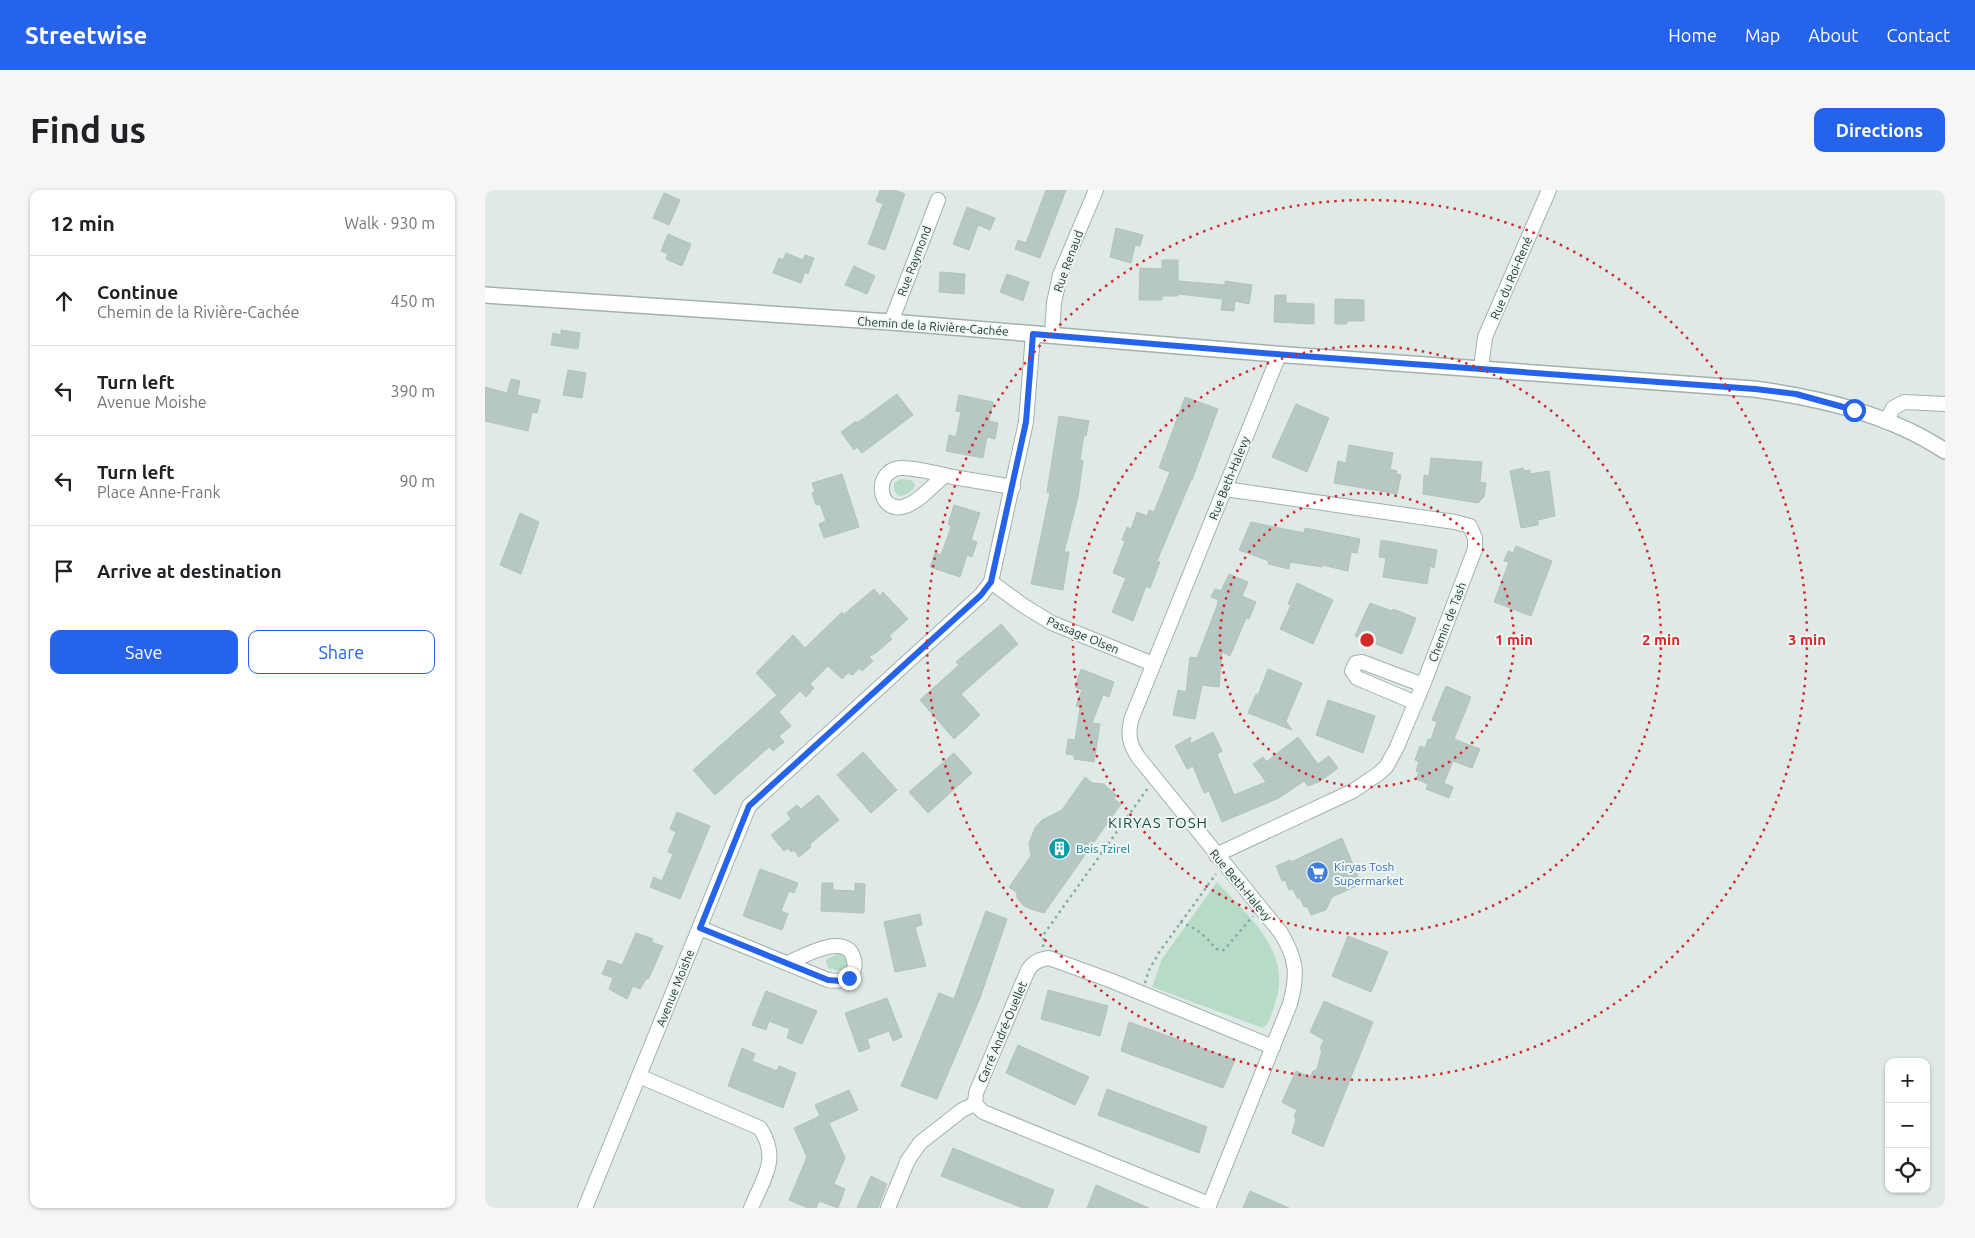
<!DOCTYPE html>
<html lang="en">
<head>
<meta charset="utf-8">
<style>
  body { margin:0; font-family:Ubuntu,sans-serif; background:#f6f6f6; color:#202124 }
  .controls { position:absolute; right:15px; bottom:15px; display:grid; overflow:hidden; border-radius:10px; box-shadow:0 1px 4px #0004 }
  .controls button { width:45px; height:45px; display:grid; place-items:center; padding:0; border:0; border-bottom:1px solid #e0e0e0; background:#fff; color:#202124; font:25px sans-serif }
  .stop { position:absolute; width:15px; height:15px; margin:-11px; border:4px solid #2563eb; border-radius:50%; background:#fff }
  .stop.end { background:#2563eb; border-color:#fff; box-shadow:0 1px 5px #0008 }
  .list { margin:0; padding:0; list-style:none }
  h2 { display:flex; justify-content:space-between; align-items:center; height:65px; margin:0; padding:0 20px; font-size:21px }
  h2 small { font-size:16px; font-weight:400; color:#757577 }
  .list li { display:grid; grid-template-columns:32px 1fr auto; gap:15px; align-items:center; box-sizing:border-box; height:90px; padding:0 20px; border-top:1px solid #e0e0e0 }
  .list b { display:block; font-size:19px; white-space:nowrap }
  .list p { margin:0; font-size:16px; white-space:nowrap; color:#757577 }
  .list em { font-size:16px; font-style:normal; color:#757577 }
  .actions { display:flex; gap:10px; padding:15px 20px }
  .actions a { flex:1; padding:11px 0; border:1px solid #2563eb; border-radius:10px; text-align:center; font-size:18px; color:#2563eb }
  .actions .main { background:#2563eb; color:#fff }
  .icon { flex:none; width:28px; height:28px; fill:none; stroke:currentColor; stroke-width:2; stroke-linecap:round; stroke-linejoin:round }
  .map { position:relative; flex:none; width:1460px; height:1018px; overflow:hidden; border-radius:10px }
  header { display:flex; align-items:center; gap:30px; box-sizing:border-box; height:70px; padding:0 25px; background:#2563eb; color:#fff }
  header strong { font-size:24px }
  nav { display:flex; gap:28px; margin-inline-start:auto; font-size:18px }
  .intro { display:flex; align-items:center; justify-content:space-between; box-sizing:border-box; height:120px; padding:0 30px }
  h1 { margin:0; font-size:35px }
  .button { padding:12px 22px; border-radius:10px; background:#2563eb; color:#fff; font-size:18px; font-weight:700 }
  main { display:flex; gap:30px; padding:0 30px }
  aside { flex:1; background:#fff; border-radius:10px; box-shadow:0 1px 4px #0004 }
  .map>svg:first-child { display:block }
  .green { fill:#b7dbc6 }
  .building { fill:#b7c7c3; stroke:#b1c3be }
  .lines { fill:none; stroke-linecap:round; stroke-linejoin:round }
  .minor-casing { stroke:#a2b1ae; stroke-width:16 }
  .tertiary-casing { stroke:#a2b1ae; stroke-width:18 }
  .path { stroke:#7fada6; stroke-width:2.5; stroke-dasharray:2.5 4; stroke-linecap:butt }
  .minor { stroke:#fff; stroke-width:14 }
  .tertiary { stroke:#fff; stroke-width:15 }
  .route { stroke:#2563eb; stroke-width:6 }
  .ring { fill:none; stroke:#d62828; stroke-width:2.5; stroke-dasharray:2.5 5 }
  .labels { text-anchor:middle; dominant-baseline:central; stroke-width:4; stroke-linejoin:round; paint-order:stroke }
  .street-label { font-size:12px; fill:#203936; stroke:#eff7f4 }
  .culture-label { font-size:12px; fill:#0d838f; stroke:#eff7f4; text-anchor:start }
  .shop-label { font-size:12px; fill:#366cbe; stroke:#eff7f4; text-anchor:start }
  .quarter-label { font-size:15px; letter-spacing:1px; fill:#1d4b46; stroke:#eff7f4 }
  .centre { fill:#d62828; stroke:#eff7f4; stroke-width:2.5 }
  .ring-label { font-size:15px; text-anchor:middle; font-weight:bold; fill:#d62828; stroke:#eff7f4; stroke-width:4; stroke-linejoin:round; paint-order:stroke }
</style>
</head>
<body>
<header>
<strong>Streetwise</strong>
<nav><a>Home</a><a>Map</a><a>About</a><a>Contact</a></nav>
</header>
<div class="intro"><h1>Find us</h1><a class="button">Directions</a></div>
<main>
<aside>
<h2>12 min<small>Walk · 930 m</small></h2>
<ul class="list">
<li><svg class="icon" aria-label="ahead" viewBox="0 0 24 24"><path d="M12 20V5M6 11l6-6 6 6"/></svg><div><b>Continue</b><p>Chemin de la Rivière-Cachée</p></div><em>450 m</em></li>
<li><svg class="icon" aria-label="left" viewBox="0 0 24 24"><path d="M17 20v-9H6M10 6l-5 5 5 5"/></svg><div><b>Turn left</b><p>Avenue Moishe</p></div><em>390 m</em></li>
<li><svg class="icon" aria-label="left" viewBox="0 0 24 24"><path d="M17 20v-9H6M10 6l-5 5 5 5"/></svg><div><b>Turn left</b><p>Place Anne-Frank</p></div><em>90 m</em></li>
<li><svg class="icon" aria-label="arrive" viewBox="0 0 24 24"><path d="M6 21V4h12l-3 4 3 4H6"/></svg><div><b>Arrive at destination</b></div></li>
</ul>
<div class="actions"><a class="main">Save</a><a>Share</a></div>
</aside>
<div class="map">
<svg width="1460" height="1018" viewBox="0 0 1460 1018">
  <rect width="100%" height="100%" fill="#dfeae6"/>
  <g class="green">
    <path d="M416,289L426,290L430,295C428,302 420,306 413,306L409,300V293Z"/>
    <path d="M732,692C764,727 808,762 790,814C787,822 785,833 778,838L667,797L677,769Z"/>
    <path d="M353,764L361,767L363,775L361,778L355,781L343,778L341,772L342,769Z"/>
  </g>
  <g class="building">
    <path d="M395,0H410L420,4L400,60L383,54L398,14L391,11Z"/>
    <path d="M561,0H581L555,68L530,59L533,50L541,53Z"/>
    <path d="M179,3L195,10L184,35L168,28Z"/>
    <path d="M482,17L510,28L505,40L493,35L484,60L468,54Z"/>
    <path d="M631,38L658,45L655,56L650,55L646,73L625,67Z"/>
    <path d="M183,44L206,54L197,76L181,69L183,64L176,61Z"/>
    <path d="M301,63L318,70L320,65L329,68L323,84L320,82L316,93L288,83L294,68L298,70Z"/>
    <path d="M677,70H693V91L740,95V91L767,95L764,114L750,111L749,121L736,120L738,109L693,104V106H677V110H654L655,78L677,79Z"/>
    <path d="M369,76L390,86L382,104L360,95Z"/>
    <path d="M455,82L480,84L479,104L454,102Z"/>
    <path d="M522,84L544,92L538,111L515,102Z"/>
    <path d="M790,105H801V113L829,114V134L789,132Z"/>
    <path d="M850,109L879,110V131H862V134H850Z"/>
    <path d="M76,140L95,143L93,159L66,155L68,143L76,145Z"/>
    <path d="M83,180L101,183L97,208L78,205Z"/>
    <path d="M26,189L35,191L32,205L55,210L52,223L47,222L43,241L0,231V197L22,203Z"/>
    <path d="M412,204L428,225L377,263L372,257L369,260L356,242L371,231L372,233Z"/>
    <path d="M474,205L508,212L504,231L513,233L510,249L502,247L498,268L461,261L464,245L471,247L476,222L471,221Z"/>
    <path d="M700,207L733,219L707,290H706L672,371L675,372L665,398L661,396L648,431L627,422L641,388L628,383L640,351L637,350L642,337L646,339L652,322L662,326L664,320L669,322L685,282L674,278Z"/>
    <path d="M811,214L844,228L822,282L787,267Z"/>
    <path d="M574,226L604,231L601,246L599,245L595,270L598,271L593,307L579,362H584L578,400L546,394L565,303L562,302Z"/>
    <path d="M864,255L908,263L905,279L912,281L911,284L916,285L912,304L849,293L853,271L861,273Z"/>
    <path d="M946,268L997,272L995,292L1001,293L999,307L993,313L938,304L939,285L944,286Z"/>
    <path d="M1038,278L1039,281L1045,280V284L1064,281L1070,326L1053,330V335L1036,338L1025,281Z"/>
    <path d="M357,284L374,337L339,348L334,334L341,331L335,314L331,315L327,303L330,302L327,293Z"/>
    <path d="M469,315L495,323L486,350L492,352L487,367L482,365L475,387L445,377L450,363L456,365L466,337L463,334Z"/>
    <path d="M35,323L54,332L36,384L15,375Z"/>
    <path d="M766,332L819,343L820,338L875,349L872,363L866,362L863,381L837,375V377L805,372L804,379L783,374L784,371L754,360Z"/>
    <path d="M896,350L952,360L949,378L945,376L942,394L898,387L901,368L894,367Z"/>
    <path d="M1031,356L1067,371L1046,426L1009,412L1024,372L1019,371L1023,361L1028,363Z"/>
    <path d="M744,384L763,392L757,406L771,412L764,429L761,428L745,466L737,462L734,497L717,495L710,529L688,525L693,500L701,502L705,467L712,468L732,416L733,410L726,407L730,399L736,401Z"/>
    <path d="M812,393L848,410L828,454L795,439L806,415L803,414Z"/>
    <path d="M389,399L395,406L398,402L423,429L404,446L407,449L392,462L384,467L388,471L377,481L374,478L368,485L363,483L357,489L343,476L325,494L329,498L321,507L315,501L294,522L306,536L294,546L299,552L288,561L284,557L230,605L208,580L292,505L271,483L308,445L320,458L357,422L358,425Z"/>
    <path d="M885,413L907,421L908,419L931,428L917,464L870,446Z"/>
    <path d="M516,434L533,454L476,504L495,525L469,549L435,510L474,475L471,472Z"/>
    <path d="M596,479L629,492L624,507L618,505L607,533L615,534L609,572L589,569V565L581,564L583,549L590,550L595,518L591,516L597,500L590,497Z"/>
    <path d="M783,479L817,493L801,531L807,540L763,523L771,504L773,505Z"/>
    <path d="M961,496L986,507L969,549L995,559L987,578L968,571L959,593L968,597L964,608L941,599L943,594L931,589L934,582L931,581L934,572L930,570L935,556L940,558L943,549L946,550L952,532L947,530Z"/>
    <path d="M843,510L890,526L878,563L831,545Z"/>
    <path d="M728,542L737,561L732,564L749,605L781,592L768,574L778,567L781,572L813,547L833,574L844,566L853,578L834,592L823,596L819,591L794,608L737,632L724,601L719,603L708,576L702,579L690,556L706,547L705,554Z"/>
    <path d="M378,562L412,600L386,623L352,585Z"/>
    <path d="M469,563L487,583L443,623L424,602Z"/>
    <path d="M600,587L607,593L619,594L631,605L629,609L636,614L559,723L546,719L539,716L532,708V703L524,697L546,666L544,653L550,638L557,630L577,620Z"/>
    <path d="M333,605L354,630L325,654L326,657L314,667L309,660L306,662L303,658L299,661L286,645L306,629L302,623L312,615L316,619Z"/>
    <path d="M192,622L225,636L195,709L165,697L169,687L177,691L188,664L183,662L191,642L185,639Z"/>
    <path d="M857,648L876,694L847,707L841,720L826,725L822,716L819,717L815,708H812L808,699L804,700L800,690L797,691L791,676L805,670L806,672Z"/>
    <path d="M275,679L313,693L309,703L304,701L296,721L303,724L297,740L258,726Z"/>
    <path d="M337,693H348V700L370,701V693L380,694L379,723L336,721Z"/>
    <path d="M501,721L522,729L495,808L452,909L416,896L454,803L469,809Z"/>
    <path d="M435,724L437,735L430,737L441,776L410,782L399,732Z"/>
    <path d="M151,743L168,749L166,752L178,756L164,788L161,789L155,799L148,796L142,809L124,799L128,788L117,784L123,770L137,775Z"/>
    <path d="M863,746L903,762L886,802L847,786Z"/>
    <path d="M563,800L623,816L615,846L556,829Z"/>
    <path d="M281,801L332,821L317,854L302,848L305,839L284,831L281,840L267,835Z"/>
    <path d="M402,808L417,847L408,851L404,841L382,849L385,858L374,862L360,823Z"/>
    <path d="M839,811L888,832L838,957L807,943L811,930L809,926L812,920L797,912L811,881L825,887L828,881L832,879L837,860L835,859L839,850L825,842Z"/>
    <path d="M644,832L750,870L738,898L636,861Z"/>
    <path d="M533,855L604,887L590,915L521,883Z"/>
    <path d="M257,858L270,864L267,871L292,881L294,876L311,883L298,918L243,896Z"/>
    <path d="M622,899L722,937L714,963L613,925Z"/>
    <path d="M364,900L373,920L344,933L360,968L349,994L360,999L353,1018L334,1011L331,1018H323L304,1010L322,967L309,938L335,926L330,915Z"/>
    <path d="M468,958L569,1000L562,1018H538L456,986Z"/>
    <path d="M386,986L402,994L393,1018H372Z"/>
    <path d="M611,995L664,1018H602Z"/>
    <path d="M765,1001L804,1018H758Z"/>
  </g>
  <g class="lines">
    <defs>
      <g id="minor">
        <path d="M406,132L453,10"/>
        <path d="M567,145L569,113L575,85L611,0"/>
        <path d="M996,178L1000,147L1064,0"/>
        <path d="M1401,232L1408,218L1419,212L1460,214"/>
        <path d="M460,285C448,295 432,314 417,317C393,322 388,281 415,278C429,277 454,284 468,287L528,297"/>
        <path d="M506,392L539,416L567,433L668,474"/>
        <path d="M931,513L872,488L867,481L871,473L877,472L938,495"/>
        <path d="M731,665L868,601L893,584L901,577L912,557L938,495L990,359V348L985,336L970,332L740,299"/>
        <path d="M215,738L343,790C364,794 376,781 366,762C352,746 318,767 302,773"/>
        <path d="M154,886L275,938C295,969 279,987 266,1018"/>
        <path d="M724,1014L498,922L490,914L491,903L543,780C548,772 555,769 564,768L627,791L788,857"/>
        <path d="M100,1018L264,616L496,405L506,392L541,232L548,144"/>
        <path d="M403,1018L423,970L435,953L477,920L490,914"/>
        <path d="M723,1018L805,814C813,784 812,770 796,743L653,567C644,553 643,545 646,530L794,165"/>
      </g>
      <path id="tertiary" d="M0,105L406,132L803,165L1269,199C1335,208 1404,224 1460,261"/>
    </defs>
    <use href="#minor" class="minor-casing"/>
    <use href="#tertiary" class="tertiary-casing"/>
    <g class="path">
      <path d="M695,732C711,738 721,746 731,759L739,760L768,726"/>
      <path d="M558,757L559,744L663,598"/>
      <path d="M660,793L664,780L675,761L731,684"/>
    </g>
    <use href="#minor" class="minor"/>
    <use href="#tertiary" class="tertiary"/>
  </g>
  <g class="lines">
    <path class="route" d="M364,788L356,791L343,790L215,738L264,616L496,405L506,392L541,232L548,144L803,165L1270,199L1311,204L1369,220"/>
  </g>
  <g class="ring">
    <circle cx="882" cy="450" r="147"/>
    <circle cx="882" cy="450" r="294"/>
    <circle cx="882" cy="450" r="440"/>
  </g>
  <defs>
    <symbol id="building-disc" viewBox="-11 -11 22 22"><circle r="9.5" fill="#0f9aa8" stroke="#eff7f4"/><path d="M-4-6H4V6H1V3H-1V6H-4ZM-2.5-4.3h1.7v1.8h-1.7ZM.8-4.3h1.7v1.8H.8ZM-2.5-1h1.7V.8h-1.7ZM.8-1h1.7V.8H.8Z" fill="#fff"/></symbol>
    <symbol id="supermarket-disc" viewBox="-11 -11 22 22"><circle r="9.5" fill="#3f7fe0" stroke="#eff7f4"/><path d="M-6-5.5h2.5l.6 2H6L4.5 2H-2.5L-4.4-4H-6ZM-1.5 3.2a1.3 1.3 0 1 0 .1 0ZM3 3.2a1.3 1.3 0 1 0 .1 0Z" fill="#fff"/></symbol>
  </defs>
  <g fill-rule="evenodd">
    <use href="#building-disc" x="562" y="646" width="25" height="25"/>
    <use href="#supermarket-disc" x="820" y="670" width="25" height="25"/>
  </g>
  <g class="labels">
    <g class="street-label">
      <text transform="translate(429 71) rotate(-69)">Rue Raymond</text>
      <text transform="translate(583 71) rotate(-70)">Rue Renaud</text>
      <text transform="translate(1026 88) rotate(-67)">Rue du Roi-René</text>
      <text transform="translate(448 136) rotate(4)">Chemin de la Rivière-Cachée</text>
      <text transform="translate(744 288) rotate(-68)">Rue Beth-Halevy</text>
      <text transform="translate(962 432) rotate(-69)">Chemin de Tash</text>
      <text transform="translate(598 445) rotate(23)">Passage Olsen</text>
      <text transform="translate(756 695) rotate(50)">Rue Beth-Halevy</text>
      <text transform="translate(190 798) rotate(-68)">Avenue Moishe</text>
      <text transform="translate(517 842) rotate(-67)">Carré André-Ouellet</text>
    </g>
    <g class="culture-label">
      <text x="591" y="658">Beis Tzirel</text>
    </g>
    <g class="shop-label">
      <text x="849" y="676">Kiryas Tosh<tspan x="849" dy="14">Supermarket</tspan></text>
    </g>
    <g class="quarter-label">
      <text x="673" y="632">KIRYAS TOSH</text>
    </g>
  </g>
  <circle cx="882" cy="450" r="8" class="centre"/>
  <g class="ring-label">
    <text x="1029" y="455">1 min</text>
    <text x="1176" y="455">2 min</text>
    <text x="1322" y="455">3 min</text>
  </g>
</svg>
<div class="controls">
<button>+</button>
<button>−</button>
<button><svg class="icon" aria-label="locate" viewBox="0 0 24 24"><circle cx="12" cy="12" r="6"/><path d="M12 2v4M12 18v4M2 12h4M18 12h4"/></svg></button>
</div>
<div class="stop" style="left:1369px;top:220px"></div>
<div class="stop end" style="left:364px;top:788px"></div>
</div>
</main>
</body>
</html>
